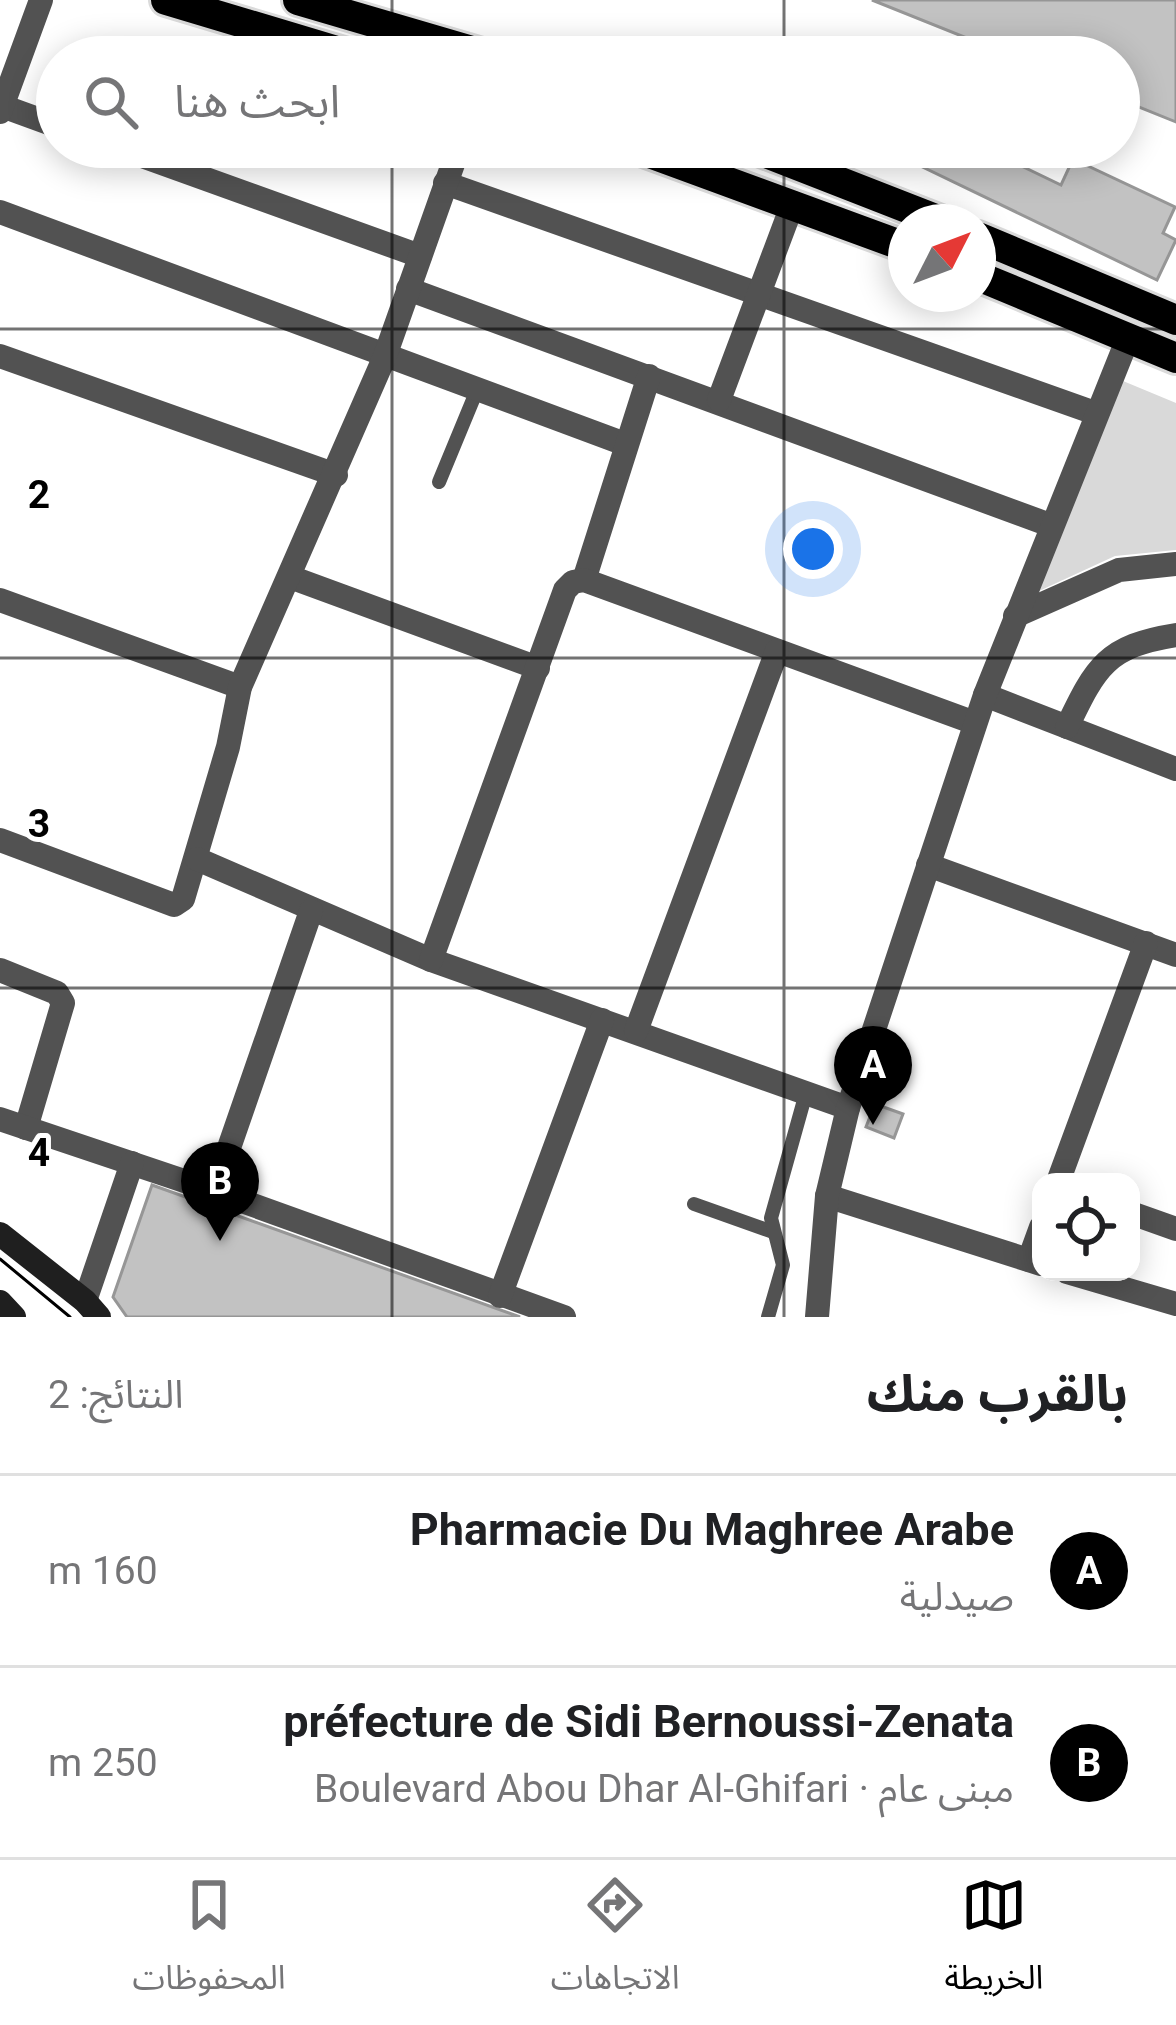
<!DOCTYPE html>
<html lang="ar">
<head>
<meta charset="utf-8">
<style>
  body { margin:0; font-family:Roboto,"Noto Sans Arabic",sans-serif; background:#f2f2f2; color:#202124; direction:rtl }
  .controls { position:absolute; right:36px; bottom:36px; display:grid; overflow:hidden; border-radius:24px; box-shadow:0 6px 30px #0003 }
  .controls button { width:108px; height:108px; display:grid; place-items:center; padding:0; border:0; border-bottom:3px solid #e0e0e0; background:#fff; color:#202124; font:60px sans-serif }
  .compass { position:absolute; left:888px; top:204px; width:108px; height:108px; border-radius:50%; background:#fff; box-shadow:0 6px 30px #0003; rotate:48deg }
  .you { position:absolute; left:813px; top:549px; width:42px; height:42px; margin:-30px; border:9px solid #fff; border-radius:50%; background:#1a73e8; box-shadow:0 0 0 18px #1a73e833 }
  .badge { display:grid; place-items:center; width:78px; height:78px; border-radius:50%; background:#000; color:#fff; font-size:39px; font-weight:700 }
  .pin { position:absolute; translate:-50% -99px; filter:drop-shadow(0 3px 6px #0008) }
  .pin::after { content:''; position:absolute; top:63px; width:42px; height:36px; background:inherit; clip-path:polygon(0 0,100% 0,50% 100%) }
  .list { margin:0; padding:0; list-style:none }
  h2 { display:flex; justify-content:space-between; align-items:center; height:156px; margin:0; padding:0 48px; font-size:51px }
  h2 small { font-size:39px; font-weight:400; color:#757577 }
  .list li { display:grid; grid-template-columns:78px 1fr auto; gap:36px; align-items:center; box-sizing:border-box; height:192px; padding:0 48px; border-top:3px solid #e0e0e0 }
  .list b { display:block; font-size:45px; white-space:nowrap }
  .list p { margin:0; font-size:39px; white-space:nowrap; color:#757577 }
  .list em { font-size:39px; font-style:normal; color:#757577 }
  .icon { flex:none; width:66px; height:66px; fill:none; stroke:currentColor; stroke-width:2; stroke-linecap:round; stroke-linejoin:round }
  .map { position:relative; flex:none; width:1176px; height:1317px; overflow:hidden; direction:ltr }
  .search { position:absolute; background:#fff; box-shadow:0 6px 30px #0003; left:36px; right:36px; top:36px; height:132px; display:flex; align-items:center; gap:30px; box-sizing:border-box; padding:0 42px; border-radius:66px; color:#757577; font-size:45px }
  .sheet { height:540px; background:#fff }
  nav { display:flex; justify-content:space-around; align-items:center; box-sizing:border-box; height:168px; border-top:3px solid #e0e0e0; background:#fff; font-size:33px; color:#757577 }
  nav a { display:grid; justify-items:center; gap:6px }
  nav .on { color:#000 }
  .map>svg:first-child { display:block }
  .green { fill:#d9d9d9 }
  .building { fill:#c2c2c2; stroke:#969696; stroke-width:3 }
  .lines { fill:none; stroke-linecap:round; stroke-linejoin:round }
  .primary-casing { stroke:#dbdbdb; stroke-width:36 }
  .lane { stroke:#525252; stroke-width:14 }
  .street { stroke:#525252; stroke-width:24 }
  .secondary { stroke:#1f1f1f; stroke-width:24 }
  .primary { stroke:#000; stroke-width:30 }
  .tram { stroke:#000; stroke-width:3 }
  .grid { fill:none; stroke:#000; stroke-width:3; stroke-opacity:0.55 }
  .grid-label { font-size:39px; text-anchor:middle; font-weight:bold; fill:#000; stroke:#fff; stroke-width:10; stroke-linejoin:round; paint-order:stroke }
</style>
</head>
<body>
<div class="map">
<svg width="1176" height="1317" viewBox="0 0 1176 1317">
  <rect width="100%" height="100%" fill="#fff"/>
  <path class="green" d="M1111,376L1176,403V550L1115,556L1039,591Z"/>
  <g class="building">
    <path d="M872,0H1176V122L1119,99V57H1014Z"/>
    <path d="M881,147H982L1061,185L1073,159L1175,207L1163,233L1176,240L1157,280Z"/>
    <path d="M875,1104L903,1114L894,1138L866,1127Z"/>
    <path d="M152,1185L520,1317H127L113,1297Z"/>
  </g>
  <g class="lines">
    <defs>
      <g id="primary">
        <path d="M166,0L357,57"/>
        <path d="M298,0L492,57"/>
        <path d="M633,147L906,247"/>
        <path d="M751,147L943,222"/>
        <path d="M978,237L1176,320"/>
        <path d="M978,276L1176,358"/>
      </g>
    </defs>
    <use href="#primary" class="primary-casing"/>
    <g class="lane">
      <path d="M439,482L477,390"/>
      <path d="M694,1204L773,1232"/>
      <path d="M768,1317L783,1265L771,1218L806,1093"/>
    </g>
    <g class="street">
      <path d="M2,106L57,126"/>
      <path d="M0,112L41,0"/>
      <path d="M117,147L420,256"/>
      <path d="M445,183L1095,413"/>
      <path d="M0,212L625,444"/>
      <path d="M408,289L1050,525"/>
      <path d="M0,356L336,475"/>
      <path d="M719,400L793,203"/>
      <path d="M290,577L538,668"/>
      <path d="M584,580L649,376"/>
      <path d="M0,600L240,687"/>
      <path d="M1015,616L1119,570L1176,564"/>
      <path d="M985,695L1176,769"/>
      <path d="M1067,727C1096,666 1107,646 1176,635"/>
      <path d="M0,840L174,905L183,899L228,747L240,687L385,356L459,147"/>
      <path d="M197,859L431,960L848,1108"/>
      <path d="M928,865L1176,955"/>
      <path d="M431,960L565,590L573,582L584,580L975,723"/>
      <path d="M0,970L57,993L63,1003L26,1128"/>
      <path d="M636,1031L777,651"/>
      <path d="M0,1119L214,1191L564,1317"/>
      <path d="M1058,1182L1146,943"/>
      <path d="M214,1191L311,911"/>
      <path d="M827,1196L1041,1264"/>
      <path d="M1131,1213L1176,1229"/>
      <path d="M1029,1260L1041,1227"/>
      <path d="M1067,1272L1176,1304"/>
      <path d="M500,1296L602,1020"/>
      <path d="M85,1301L132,1163"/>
      <path d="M817,1317L827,1196L848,1108L985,695L1128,338"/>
    </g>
    <g class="secondary">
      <path d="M0,1234L85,1301L99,1317"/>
      <path d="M0,1302L14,1317"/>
    </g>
    <use href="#primary" class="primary"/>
    <path class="tram" d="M0,1259L70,1317"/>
  </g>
  <path class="grid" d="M392,0V57M784,0V57M392,147V1317M784,147V1317M0,329H1176M0,658H1176M0,988H1176"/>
  <g class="grid-label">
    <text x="39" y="508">2</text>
    <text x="39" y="837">3</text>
    <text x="39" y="1166">4</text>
  </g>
</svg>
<div class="controls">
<button><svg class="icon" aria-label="locate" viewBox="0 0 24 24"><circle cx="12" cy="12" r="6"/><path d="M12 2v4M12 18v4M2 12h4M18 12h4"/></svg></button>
</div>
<svg class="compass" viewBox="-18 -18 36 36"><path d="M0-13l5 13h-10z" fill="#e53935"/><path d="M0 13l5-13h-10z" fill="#757577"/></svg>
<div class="you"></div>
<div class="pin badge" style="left:873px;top:1125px">A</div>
<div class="pin badge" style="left:220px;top:1241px">B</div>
<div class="search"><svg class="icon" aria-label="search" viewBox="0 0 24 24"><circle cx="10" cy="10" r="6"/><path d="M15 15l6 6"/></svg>ابحث هنا</div>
</div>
<section class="sheet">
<h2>بالقرب منك<small>النتائج: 2</small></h2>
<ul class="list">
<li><span class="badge">A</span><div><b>Pharmacie Du Maghree Arabe</b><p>صيدلية</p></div><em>160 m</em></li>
<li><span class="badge">B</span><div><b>préfecture de Sidi Bernoussi-Zenata</b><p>مبنى عام · Boulevard Abou Dhar Al-Ghifari</p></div><em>250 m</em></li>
</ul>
</section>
<nav>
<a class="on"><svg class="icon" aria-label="map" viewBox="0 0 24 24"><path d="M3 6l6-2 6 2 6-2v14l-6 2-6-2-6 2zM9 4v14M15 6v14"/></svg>الخريطة</a>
<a><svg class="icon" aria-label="directions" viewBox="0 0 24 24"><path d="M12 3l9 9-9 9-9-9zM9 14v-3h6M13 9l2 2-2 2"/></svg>الاتجاهات</a>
<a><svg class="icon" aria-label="saved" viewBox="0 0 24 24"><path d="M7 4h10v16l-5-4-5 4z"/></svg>المحفوظات</a>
</nav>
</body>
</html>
